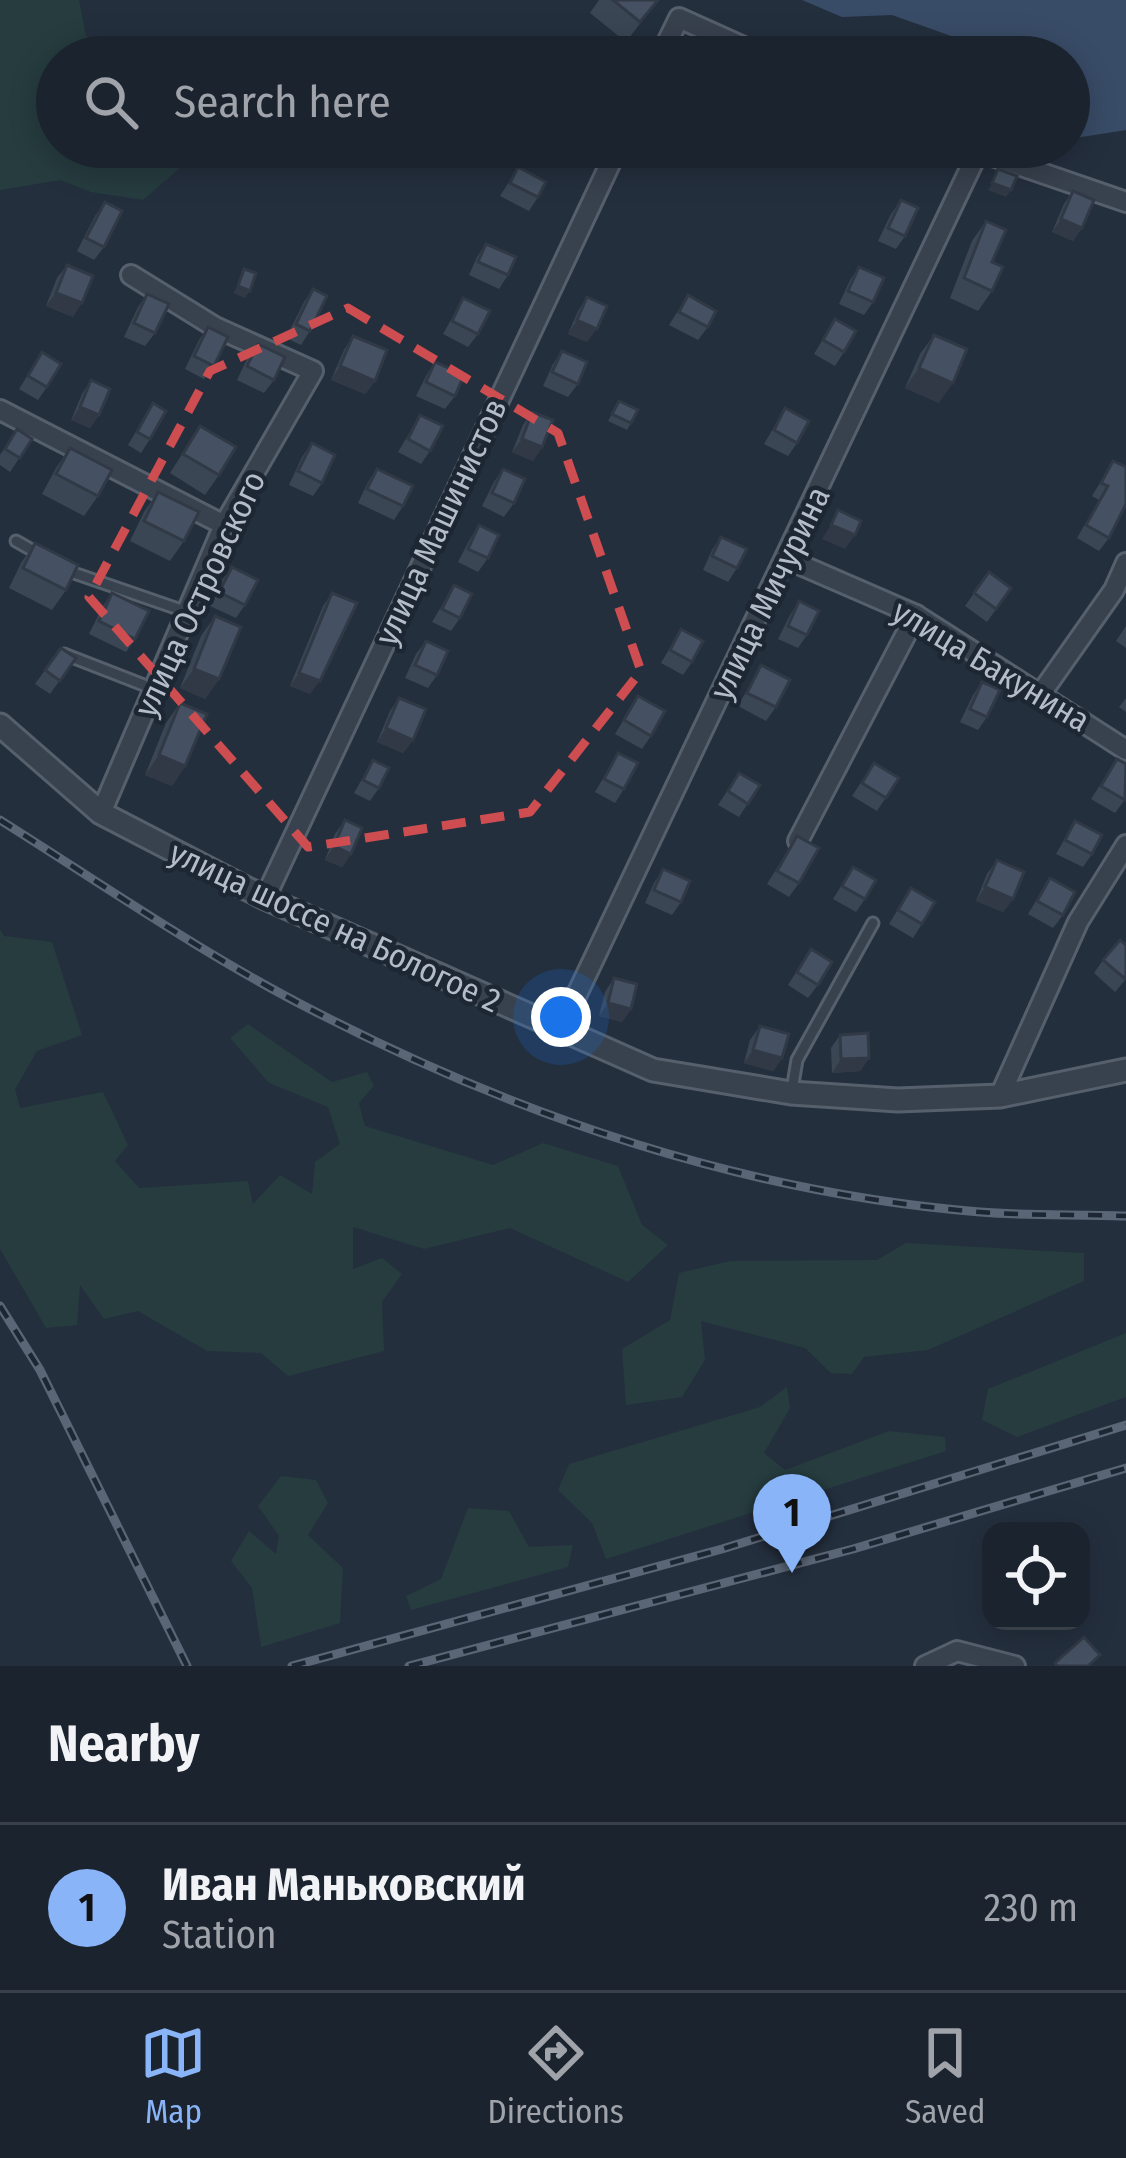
<!DOCTYPE html>
<html lang="en">
<head>
<meta charset="utf-8">
<style>
  body { margin:0; font-family:"Fira Sans Condensed",sans-serif; background:#242b36; color:#f1f3f6 }
  .controls { position:absolute; right:36px; bottom:36px; display:grid; overflow:hidden; border-radius:24px; box-shadow:0 6px 30px #0003 }
  .controls button { width:108px; height:108px; display:grid; place-items:center; padding:0; border:0; border-bottom:3px solid #39404a; background:#1b232e; color:#f1f3f6; font:60px sans-serif }
  .you { position:absolute; left:561px; top:1017px; width:42px; height:42px; margin:-30px; border:9px solid #fff; border-radius:50%; background:#1a73e8; box-shadow:0 0 0 18px #1a73e833 }
  .badge { display:grid; place-items:center; width:78px; height:78px; border-radius:50%; background:#8ab4f8; color:#111; font-size:39px; font-weight:700 }
  .pin { position:absolute; translate:-50% -99px; filter:drop-shadow(0 3px 6px #0008) }
  .pin::after { content:''; position:absolute; top:63px; width:42px; height:36px; background:inherit; clip-path:polygon(0 0,100% 0,50% 100%) }
  .list { margin:0; padding:0; list-style:none }
  h2 { display:flex; justify-content:space-between; align-items:center; height:156px; margin:0; padding:0 48px; font-size:51px }
  h2 small { font-size:39px; font-weight:400; color:#a0a4aa }
  .list li { display:grid; grid-template-columns:78px 1fr auto; gap:36px; align-items:center; box-sizing:border-box; height:168px; padding:0 48px; border-top:3px solid #39404a }
  .list b { display:block; font-size:45px; white-space:nowrap }
  .list p { margin:0; font-size:39px; white-space:nowrap; color:#a0a4aa }
  .list em { font-size:39px; font-style:normal; color:#a0a4aa }
  .icon { flex:none; width:66px; height:66px; fill:none; stroke:currentColor; stroke-width:2; stroke-linecap:round; stroke-linejoin:round }
  .map { position:relative; flex:none; width:1126px; height:1666px; overflow:hidden }
  .search { position:absolute; background:#1b232e; box-shadow:0 6px 30px #0003; left:36px; right:36px; top:36px; height:132px; display:flex; align-items:center; gap:30px; box-sizing:border-box; padding:0 42px; border-radius:66px; color:#a0a4aa; font-size:45px }
  .sheet { height:324px; background:#1b232e }
  nav { display:flex; justify-content:space-around; align-items:center; box-sizing:border-box; height:168px; border-top:3px solid #39404a; background:#1b232e; font-size:33px; color:#a0a4aa }
  nav a { display:grid; justify-items:center; gap:6px }
  nav .on { color:#8ab4f8 }
  .map>svg:first-child { display:block }
  .green { fill:#263c3f }
  .water { fill:#394c67 }
  .lines { fill:none; stroke-linecap:round; stroke-linejoin:round }
  .service-casing { stroke:#565f6c; stroke-width:15 }
  .minor-casing { stroke:#565f6c; stroke-width:24 }
  .tertiary-casing { stroke:#565f6c; stroke-width:27 }
  .service { stroke:#38414e; stroke-width:9 }
  .minor { stroke:#38414e; stroke-width:18 }
  .tertiary { stroke:#38414e; stroke-width:21 }
  .rail-casing { stroke:#5a6575; stroke-width:9 }
  .rail { stroke:#1d2633; stroke-width:4.5; stroke-dasharray:14; stroke-linecap:butt }
  .wall { fill:#3b4654 }
  .shaded-wall { fill:#303945 }
  .building { fill:#455162; stroke:#303945; stroke-width:3 }
  .marked { fill:none; stroke:#ce4d50; stroke-width:9; stroke-dasharray:24 15; stroke-linejoin:round }
  .labels { text-anchor:middle; dominant-baseline:central; stroke-width:9; stroke-linejoin:round; paint-order:stroke }
  .street-label { font-size:33px; fill:#b4bcc9; stroke:#1d2633 }
</style>
</head>
<body>
<div class="map">
<svg width="1126" height="1666" viewBox="0 0 1126 1666">
  <rect width="100%" height="100%" fill="#242f3e"/>
  <g class="green">
    <path d="M0,0H79L86,36L104,57H57V147H204L143,200L91,192L60,180L0,190Z"/>
    <path d="M0,929L4,936L52,942L82,1035L37,1051L15,1089L20,1108L103,1092L128,1145L115,1161L139,1188L248,1181L253,1204L280,1175L312,1194L315,1162L340,1144L328,1107L269,1083L230,1038L248,1024L332,1082L367,1072L374,1086L359,1103L365,1126L493,1165L543,1143L618,1166L642,1225L668,1245L628,1282L510,1228L424,1249L353,1227V1269L382,1258L402,1274L382,1302L384,1351L288,1376L261,1353L207,1351L138,1311L104,1319L80,1285L77,1325L46,1328L0,1249Z"/>
    <path d="M906,1243L1084,1253V1281L928,1350L864,1357L852,1374L831,1373L805,1348L701,1321L705,1360L682,1397L626,1405L622,1349L670,1320L679,1273L731,1261L877,1260Z"/>
    <path d="M1126,1333V1397L1017,1437L982,1420L988,1389Z"/>
    <path d="M787,1387L790,1408L764,1453L785,1470L889,1431L945,1437L946,1451L606,1559L592,1523L558,1490L569,1464L760,1407Z"/>
    <path d="M281,1476L316,1480L328,1503L308,1535L343,1568L340,1623L261,1647L252,1588L231,1561L249,1531L276,1554L279,1536L258,1506Z"/>
    <path d="M468,1508L509,1511L529,1547L573,1545L568,1567L411,1610L406,1596L441,1579Z"/>
  </g>
  <path class="water" d="M802,0H1126V130L1069,139V57H986L971,43L892,15L842,17Z"/>
  <g class="lines">
    <defs>
      <g id="service">
        <path d="M16,541L37,553"/>
        <path d="M68,571L187,612"/>
        <path d="M64,654L154,689"/>
        <path d="M792,1090L797,1060L873,923"/>
      </g>
      <g id="minor">
        <path d="M660,57L679,18L766,57"/>
        <path d="M972,149L1126,202"/>
        <path d="M0,410L224,525"/>
        <path d="M787,559L916,615L1126,750"/>
        <path d="M1042,692L1114,590L1126,563"/>
        <path d="M101,813L224,525L313,371L215,327L131,275"/>
        <path d="M798,841L916,615"/>
        <path d="M265,898L618,147"/>
        <path d="M559,1032L978,152"/>
        <path d="M1000,1096L1078,922L1126,845"/>
        <path d="M925,1666L957,1651L1015,1666"/>
      </g>
      <path id="tertiary" d="M0,725L101,813L265,898L653,1070L791,1093L898,1100L1000,1096L1126,1070"/>
    </defs>
    <use href="#service" class="service-casing"/>
    <use href="#minor" class="minor-casing"/>
    <use href="#tertiary" class="tertiary-casing"/>
    <use href="#service" class="service"/>
    <use href="#minor" class="minor"/>
    <use href="#tertiary" class="tertiary"/>
    <defs>
      <g id="rail">
        <path d="M0,820C102,884 204,955 312,1010C520,1117 745,1193 980,1212C1028,1216 1078,1214 1126,1216"/>
        <path d="M0,1306L40,1370L187,1666"/>
        <path d="M292,1666L722,1549L1126,1425"/>
        <path d="M409,1666L853,1549L1126,1468"/>
      </g>
    </defs>
    <use href="#rail" class="rail-casing"/>
    <use href="#rail" class="rail"/>
  </g>
  <g class="wall">
    <path d="M599,0H658L626,42L590,13Z"/>
    <path d="M547,147H567L562,154Z"/>
    <path d="M653,147H682L674,158Z"/>
    <path d="M846,147H879L866,168L841,156Z"/>
    <path d="M518,167L538,197L529,211L500,196Z"/>
    <path d="M1073,191L1082,228L1073,241L1052,232L1064,204Z"/>
    <path d="M901,200L905,236L896,249L878,241L891,214Z"/>
    <path d="M105,202L104,247L94,260L77,251L95,216Z"/>
    <path d="M986,221L992,262V291L978,311L950,298L972,241Z"/>
    <path d="M486,244L508,275L499,289L469,275L477,257Z"/>
    <path d="M67,265L73,317L46,306L57,278Z"/>
    <path d="M859,267L873,302L864,315L839,304L850,280Z"/>
    <path d="M313,289L310,331L301,345L286,338L304,302Z"/>
    <path d="M147,294L155,333L145,346L124,337L138,307Z"/>
    <path d="M688,295L708,327L698,340L669,325Z"/>
    <path d="M587,297V342L568,334L578,311Z"/>
    <path d="M463,298L478,334L468,347L443,334Z"/>
    <path d="M835,319L844,352L835,366L814,354Z"/>
    <path d="M208,327L214,366L204,379L185,369L199,340Z"/>
    <path d="M934,335L939,403L905,388L920,354Z"/>
    <path d="M353,336L375,381L365,394L331,380L344,350Z"/>
    <path d="M258,344L274,380L264,393L237,380L248,357Z"/>
    <path d="M562,351L578,384L568,397L543,386L553,364Z"/>
    <path d="M42,352L47,387L38,400L19,389Z"/>
    <path d="M435,362L455,396L445,409L416,396L426,376Z"/>
    <path d="M91,380L99,415L90,428L71,420L82,394Z"/>
    <path d="M619,401L631,423L627,430L608,421Z"/>
    <path d="M153,403L150,439L141,453L128,445Z"/>
    <path d="M785,408L797,443L788,456L764,444Z"/>
    <path d="M532,412L542,447L533,461L512,452L523,425Z"/>
    <path d="M420,415L430,451L421,464L398,452Z"/>
    <path d="M200,426L219,475L205,495L170,473Z"/>
    <path d="M17,429L32,439L10,472L0,465V455Z"/>
    <path d="M312,443L322,483L313,496L289,485L302,457Z"/>
    <path d="M70,448L98,496L84,516L42,494L56,468Z"/>
    <path d="M1113,461L1109,538L1099,551L1077,538L1099,500L1092,496Z"/>
    <path d="M377,469L403,506L394,520L358,503L368,482Z"/>
    <path d="M503,469L514,503L504,517L482,506L494,482Z"/>
    <path d="M158,492L184,541L170,561L130,541L144,512Z"/>
    <path d="M479,525L488,558L478,572L458,562L470,539Z"/>
    <path d="M721,537L737,568L728,582L703,570L712,550Z"/>
    <path d="M35,543L66,590L52,610L9,588L21,563Z"/>
    <path d="M232,567L245,605L236,618L210,606L222,580Z"/>
    <path d="M989,572L1011,588L987,622L965,606Z"/>
    <path d="M454,585L460,618L451,631L432,622Z"/>
    <path d="M112,593L135,639L126,652L89,634L103,606Z"/>
    <path d="M332,593L310,694L290,686L323,606Z"/>
    <path d="M799,601L807,635L798,648L778,639L790,615Z"/>
    <path d="M215,616L219,679L205,699L180,688L201,636Z"/>
    <path d="M1126,626V648L1116,641Z"/>
    <path d="M681,629L692,662L683,675L661,663Z"/>
    <path d="M426,641L437,675L428,688L405,678L416,654Z"/>
    <path d="M61,648L76,658L50,694L35,684Z"/>
    <path d="M761,665L776,707L766,721L738,706Z"/>
    <path d="M982,682L987,717L978,730L960,722L973,695Z"/>
    <path d="M638,696L651,736L642,749L615,734Z"/>
    <path d="M399,698L413,740L403,753L377,742L390,711Z"/>
    <path d="M1126,698V712L1119,707Z"/>
    <path d="M180,703L185,766L172,786L145,775L166,723Z"/>
    <path d="M618,753L624,789L615,803L595,792Z"/>
    <path d="M1117,759L1126,798L1115,813L1091,799Z"/>
    <path d="M373,760L379,788L370,801L354,793Z"/>
    <path d="M874,763L899,778L877,811L852,796Z"/>
    <path d="M739,773L760,785L739,817L718,805Z"/>
    <path d="M345,820L351,854L342,867L325,860L335,834Z"/>
    <path d="M1075,821L1092,854L1083,867L1056,854Z"/>
    <path d="M797,836L799,883L789,897L767,884Z"/>
    <path d="M997,860L1013,899L1003,912L976,901L987,874Z"/>
    <path d="M853,867L865,899L856,912L833,899Z"/>
    <path d="M663,869L681,902L672,915L645,903L654,883Z"/>
    <path d="M1050,878L1063,915L1053,928L1028,914Z"/>
    <path d="M911,888L922,924L913,938L889,924Z"/>
    <path d="M811,949L818,985L808,998L788,985Z"/>
    <path d="M1103,960L1126,979L1115,992L1094,973Z"/>
    <path d="M614,978L631,1009L622,1022L599,1016L605,992Z"/>
    <path d="M760,1026L782,1058L773,1071L744,1063L750,1040Z"/>
    <path d="M840,1035L869,1058L860,1071L832,1073L831,1048Z"/>
  </g>
  <g class="shaded-wall">
    <path d="M992,183L1011,190L1006,197L988,190Z"/>
    <path d="M1061,219L1082,228L1073,241L1052,232Z"/>
    <path d="M238,286L250,291L245,298L233,293Z"/>
    <path d="M56,293L82,303L73,317L46,306Z"/>
    <path d="M577,320L597,329L587,342L568,334Z"/>
    <path d="M340,366L375,381L365,394L331,380Z"/>
    <path d="M919,368L953,383L939,403L905,388Z"/>
    <path d="M80,407L99,415L90,428L71,420Z"/>
    <path d="M522,439L542,447L533,461L512,452Z"/>
    <path d="M831,525L855,535L845,549L822,539Z"/>
    <path d="M194,669L219,679L205,699L180,688Z"/>
    <path d="M299,673L320,681L310,694L290,686Z"/>
    <path d="M386,728L413,740L403,753L377,742Z"/>
    <path d="M159,755L185,766L172,786L145,775Z"/>
    <path d="M334,846L351,854L342,867L325,860Z"/>
    <path d="M985,887L1013,899L1003,912L976,901Z"/>
    <path d="M608,1003L631,1009L622,1022L599,1016Z"/>
    <path d="M753,1050L782,1058L773,1071L744,1063Z"/>
    <path d="M869,1058L860,1071L832,1073L841,1059Z"/>
  </g>
  <g class="building">
    <path d="M613,0H658L640,22Z"/>
    <path d="M859,147H879L875,155Z"/>
    <path d="M518,167L546,182L538,197L510,183Z"/>
    <path d="M998,169L1017,176L1011,190L992,183Z"/>
    <path d="M1073,191L1094,200L1082,228L1061,219Z"/>
    <path d="M901,200L918,208L905,236L888,228Z"/>
    <path d="M105,202L122,211L104,247L86,238Z"/>
    <path d="M986,221L1006,230L992,262L1003,267L992,291L964,278Z"/>
    <path d="M486,244L516,257L508,275L478,262Z"/>
    <path d="M67,265L93,276L82,303L56,293Z"/>
    <path d="M859,267L884,278L873,302L848,291Z"/>
    <path d="M244,269L256,273L250,291L238,286Z"/>
    <path d="M313,289L327,296L310,331L296,324Z"/>
    <path d="M147,294L169,304L155,333L134,323Z"/>
    <path d="M688,295L716,311L708,327L679,312Z"/>
    <path d="M587,297L607,306L597,329L577,320Z"/>
    <path d="M463,298L490,311L478,334L452,321Z"/>
    <path d="M835,319L856,331L844,352L823,340Z"/>
    <path d="M208,327L228,337L214,366L194,356Z"/>
    <path d="M934,335L967,349L953,383L919,368Z"/>
    <path d="M353,336L387,350L375,381L340,366Z"/>
    <path d="M258,344L285,357L274,380L247,366Z"/>
    <path d="M562,351L587,362L578,384L552,372Z"/>
    <path d="M42,352L61,364L47,387L28,376Z"/>
    <path d="M435,362L464,375L455,396L426,382Z"/>
    <path d="M91,380L110,389L99,415L80,407Z"/>
    <path d="M619,401L638,410L631,423L612,414Z"/>
    <path d="M153,403L166,411L150,439L137,432Z"/>
    <path d="M785,408L809,421L797,443L774,430Z"/>
    <path d="M532,412L553,420L542,447L522,439Z"/>
    <path d="M420,415L443,426L430,451L408,439Z"/>
    <path d="M200,426L236,447L219,475L183,454Z"/>
    <path d="M17,429L32,439L20,458L5,449Z"/>
    <path d="M312,443L335,455L322,483L298,471Z"/>
    <path d="M70,448L112,470L98,496L56,474Z"/>
    <path d="M1113,461L1126,467V504L1109,538L1086,525L1108,486L1101,483Z"/>
    <path d="M377,469L413,486L403,506L367,489Z"/>
    <path d="M503,469L525,479L514,503L492,493Z"/>
    <path d="M158,492L199,512L184,541L144,521Z"/>
    <path d="M838,510L861,521L855,535L831,525Z"/>
    <path d="M479,525L499,535L488,558L468,549Z"/>
    <path d="M721,537L747,549L737,568L712,556Z"/>
    <path d="M35,543L78,565L66,590L23,568Z"/>
    <path d="M232,567L258,580L245,605L219,592Z"/>
    <path d="M989,572L1011,588L996,609L974,593Z"/>
    <path d="M454,585L472,594L460,618L442,609Z"/>
    <path d="M112,593L149,611L135,639L99,621Z"/>
    <path d="M332,593L357,603L320,681L299,673Z"/>
    <path d="M799,601L819,611L807,635L788,626Z"/>
    <path d="M215,616L241,627L219,679L194,669Z"/>
    <path d="M681,629L703,641L692,662L670,650Z"/>
    <path d="M426,641L448,651L437,675L415,665Z"/>
    <path d="M61,648L76,658L60,681L45,670Z"/>
    <path d="M761,665L790,680L776,707L747,693Z"/>
    <path d="M982,682L1000,690L987,717L970,709Z"/>
    <path d="M638,696L665,711L651,736L624,720Z"/>
    <path d="M399,698L426,709L413,740L386,728Z"/>
    <path d="M180,703L207,714L185,766L159,755Z"/>
    <path d="M618,753L638,763L624,789L604,779Z"/>
    <path d="M1117,759L1126,764L1125,800L1101,786Z"/>
    <path d="M373,760L389,768L379,788L363,780Z"/>
    <path d="M874,763L899,778L886,798L862,783Z"/>
    <path d="M739,773L760,785L748,804L728,791Z"/>
    <path d="M345,820L362,828L351,854L334,846Z"/>
    <path d="M1075,821L1102,835L1092,854L1065,840Z"/>
    <path d="M797,836L819,848L799,883L777,871Z"/>
    <path d="M997,860L1024,872L1013,899L985,887Z"/>
    <path d="M853,867L876,880L865,899L842,886Z"/>
    <path d="M663,869L690,881L681,902L654,890Z"/>
    <path d="M1050,878L1075,892L1063,915L1037,901Z"/>
    <path d="M911,888L935,902L922,924L898,910Z"/>
    <path d="M1120,940L1126,945V976L1124,978L1103,960Z"/>
    <path d="M811,949L832,962L818,985L797,972Z"/>
    <path d="M614,978L637,984L631,1009L608,1003Z"/>
    <path d="M760,1026L789,1034L782,1058L753,1050Z"/>
    <path d="M868,1033L869,1058L841,1059L840,1035Z"/>
    <path d="M1084,1637L1100,1655L1088,1666H1057L1055,1663Z"/>
  </g>
  <path class="marked" d="M348,308L558,433L641,671L530,812L308,847L89,597L210,371Z"/>
  <g class="labels">
    <g class="street-label">
      <text transform="translate(441 522) rotate(-65)">улица Машинистов</text>
      <text transform="translate(770 593) rotate(-64)">улица Мичурина</text>
      <text transform="translate(200 594) rotate(-65)">улица Островского</text>
      <text transform="translate(991 666) rotate(31)">улица Бакунина</text>
      <text transform="translate(335 927) rotate(25)">улица шоссе на Бологое 2</text>
    </g>
  </g>
</svg>
<div class="controls">
<button><svg class="icon" aria-label="locate" viewBox="0 0 24 24"><circle cx="12" cy="12" r="6"/><path d="M12 2v4M12 18v4M2 12h4M18 12h4"/></svg></button>
</div>
<div class="you"></div>
<div class="pin badge" style="left:792px;top:1573px">1</div>
<div class="search"><svg class="icon" aria-label="search" viewBox="0 0 24 24"><circle cx="10" cy="10" r="6"/><path d="M15 15l6 6"/></svg>Search here</div>
</div>
<section class="sheet">
<h2>Nearby<small></small></h2>
<ul class="list">
<li><span class="badge">1</span><div><b>Иван Маньковский</b><p>Station</p></div><em>230 m</em></li>
</ul>
</section>
<nav>
<a class="on"><svg class="icon" aria-label="map" viewBox="0 0 24 24"><path d="M3 6l6-2 6 2 6-2v14l-6 2-6-2-6 2zM9 4v14M15 6v14"/></svg>Map</a>
<a><svg class="icon" aria-label="directions" viewBox="0 0 24 24"><path d="M12 3l9 9-9 9-9-9zM9 14v-3h6M13 9l2 2-2 2"/></svg>Directions</a>
<a><svg class="icon" aria-label="saved" viewBox="0 0 24 24"><path d="M7 4h10v16l-5-4-5 4z"/></svg>Saved</a>
</nav>
</body>
</html>
